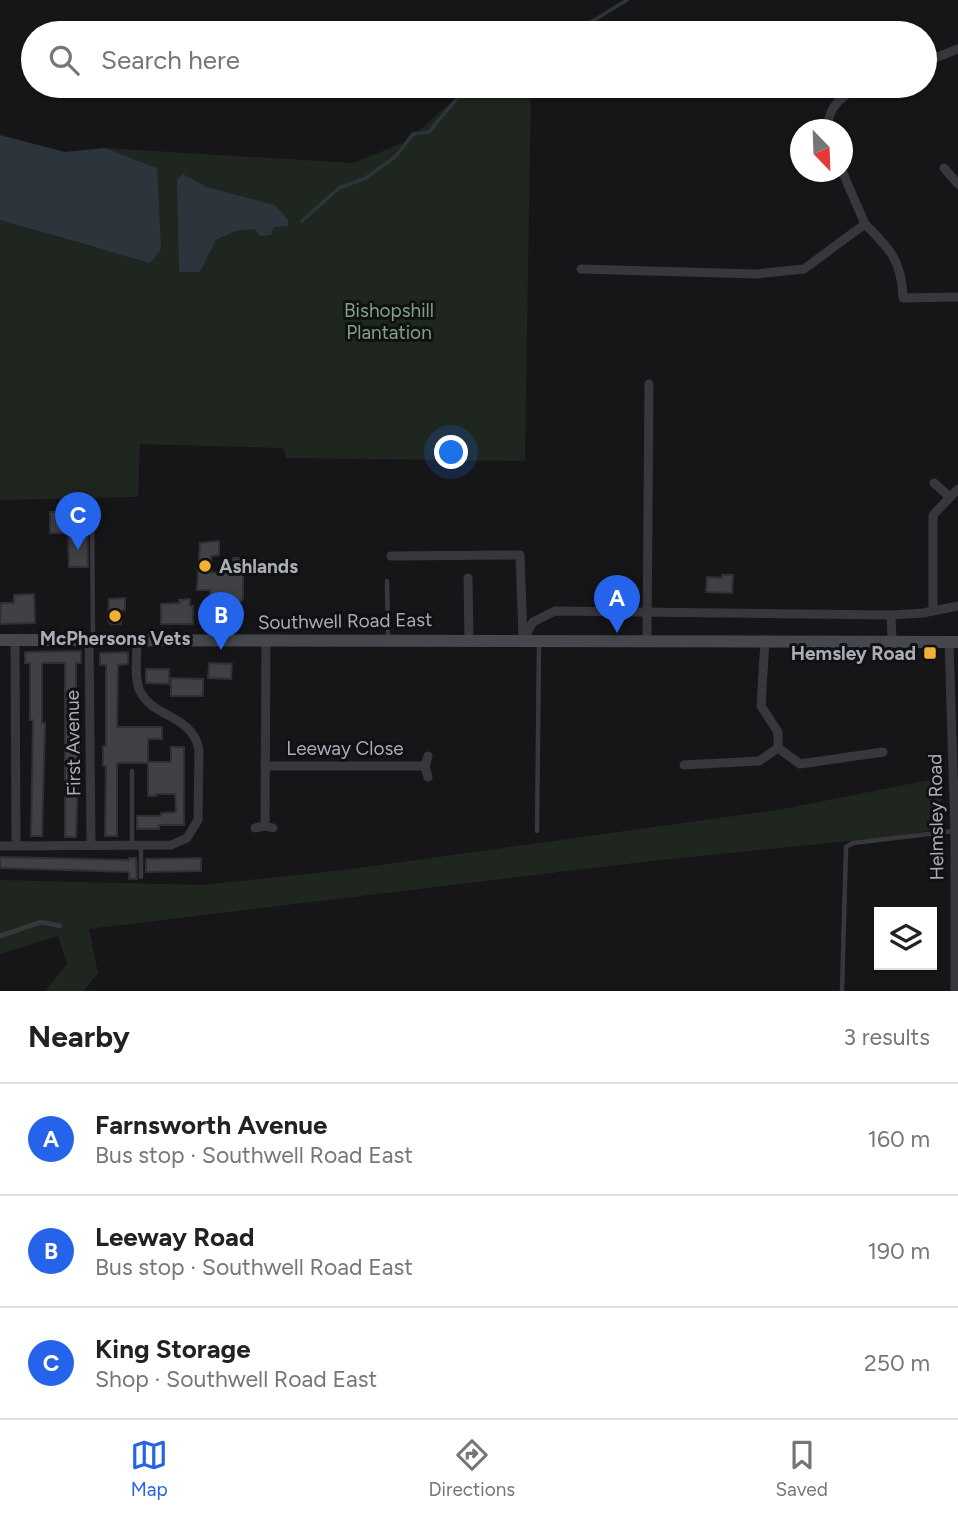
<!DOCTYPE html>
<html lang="en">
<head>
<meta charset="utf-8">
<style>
  body { margin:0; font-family:Figtree,sans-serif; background:#f2f2f2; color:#222 }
  .controls { position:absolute; right:21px; bottom:21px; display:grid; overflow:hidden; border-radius:0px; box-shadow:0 2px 5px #0004 }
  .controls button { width:63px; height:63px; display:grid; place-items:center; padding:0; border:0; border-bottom:2px solid #e0e0e0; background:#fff; color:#222; font:35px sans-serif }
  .compass { position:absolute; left:790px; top:119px; width:63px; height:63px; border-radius:50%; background:#fff; box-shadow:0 2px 5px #0004; rotate:157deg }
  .you { position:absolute; left:452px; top:453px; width:24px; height:24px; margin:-18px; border:5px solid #fff; border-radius:50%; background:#1a73e8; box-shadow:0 0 0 10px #1a73e833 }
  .badge { display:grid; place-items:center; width:46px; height:46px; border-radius:50%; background:#2563eb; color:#fff; font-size:23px; font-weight:700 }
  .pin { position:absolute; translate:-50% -58px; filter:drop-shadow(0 2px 4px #0008) }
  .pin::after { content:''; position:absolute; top:37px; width:24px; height:21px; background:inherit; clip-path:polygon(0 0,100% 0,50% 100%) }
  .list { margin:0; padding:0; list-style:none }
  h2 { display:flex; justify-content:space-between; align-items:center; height:91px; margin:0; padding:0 28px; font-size:30px }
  h2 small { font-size:23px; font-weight:400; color:#767676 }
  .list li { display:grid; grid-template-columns:46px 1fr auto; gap:21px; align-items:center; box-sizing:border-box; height:112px; padding:0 28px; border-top:2px solid #e0e0e0 }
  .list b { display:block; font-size:26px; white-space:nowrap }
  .list p { margin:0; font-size:23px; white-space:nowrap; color:#767676 }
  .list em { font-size:23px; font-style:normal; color:#767676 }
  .icon { flex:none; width:38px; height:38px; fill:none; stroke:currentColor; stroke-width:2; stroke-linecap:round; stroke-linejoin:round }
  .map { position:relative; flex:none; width:958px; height:991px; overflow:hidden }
  .search { position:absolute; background:#fff; box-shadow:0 2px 5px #0004; left:21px; right:21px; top:21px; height:77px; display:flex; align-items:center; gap:18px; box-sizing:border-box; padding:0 24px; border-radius:38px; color:#767676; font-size:26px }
  .sheet { height:427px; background:#fff }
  nav { display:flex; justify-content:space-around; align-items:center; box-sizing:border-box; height:98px; border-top:2px solid #e0e0e0; background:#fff; font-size:19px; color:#767676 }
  nav a { display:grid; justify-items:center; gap:4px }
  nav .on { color:#2563eb }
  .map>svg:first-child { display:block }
  .green { fill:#1e261f; fill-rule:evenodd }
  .water { fill:#2c353c }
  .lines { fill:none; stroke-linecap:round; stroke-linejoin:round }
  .stream { stroke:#2c353c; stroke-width:3.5 }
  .building { fill:#404145; stroke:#303034; stroke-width:2 }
  .service { stroke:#37383d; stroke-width:4.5 }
  .minor { stroke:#37383d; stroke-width:9 }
  .secondary { stroke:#45474d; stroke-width:12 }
  .poi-dot { fill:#f2b134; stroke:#111113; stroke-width:2.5 }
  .labels { text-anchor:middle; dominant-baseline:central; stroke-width:6; stroke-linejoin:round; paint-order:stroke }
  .park-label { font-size:19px; fill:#7fa381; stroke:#111113 }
  .poi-label { font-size:19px; font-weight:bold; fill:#a8adb8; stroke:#111113; text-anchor:start }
  .street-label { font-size:19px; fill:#a8adb8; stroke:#111113 }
</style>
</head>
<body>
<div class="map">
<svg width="958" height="991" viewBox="0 0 958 991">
  <rect width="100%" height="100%" fill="#161618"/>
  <g class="green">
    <path d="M470,86H531L525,461L286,458L283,448L140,444L138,497L0,500V220L96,248L157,168L105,148L353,163L407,141ZM183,175L207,187L275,205L255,229L236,231L216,240L200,272Z"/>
    <path d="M944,777L941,799V825L934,830L898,836L651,861L89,929L98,973L84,991H45L67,964L58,936L0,954V880L202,885L344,870L783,809Z"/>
  </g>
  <g class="water">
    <path d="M0,135L65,152L105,148L157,168L161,249L150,263L0,220Z"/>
    <path d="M183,174L207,187L275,205L288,220V226L274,227L271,235L260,236L255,229L236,231L216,240L200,272H179L177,180Z"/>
  </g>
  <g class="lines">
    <g class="stream">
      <path d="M573,33L627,0"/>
      <path d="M302,221L339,188L366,178L396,156L413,134L429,132L465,89L475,86"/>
    </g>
  </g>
  <g class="building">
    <path d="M50,512H87L88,567H69L68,533H50Z"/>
    <path d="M219,541V555L211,556L212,573H233V558H243V599L239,603H218V595H210V590H197L200,543Z"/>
    <path d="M722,575H733L732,593L706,592L707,577L722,578Z"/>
    <path d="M34,594L35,623L0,624L1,603H14V595Z"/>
    <path d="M125,598V610H122L121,624H111L108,621L109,599Z"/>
    <path d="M190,599V606H193V624H161V604L180,603L179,600Z"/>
    <path d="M81,651V663H76V746H79L76,837H65V663H42V723H45L42,836H31L33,720H30V663H25V652Z"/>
    <path d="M128,652V664L118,665L117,727H162V739H148V762H171V747H184V825H159V829H137V816H161V813L176,812L175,794H156V796H148V763H117V836H105L106,766H103V746H106V665H100V653Z"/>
    <path d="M209,663L232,664L231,679L208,678Z"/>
    <path d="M146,669H169V684L146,683Z"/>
    <path d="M171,678L203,679V696H171Z"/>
    <path d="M0,857L129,860V858H136L137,879H129V872L0,868Z"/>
    <path d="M201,858V871L146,872V859Z"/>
  </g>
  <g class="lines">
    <g class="service">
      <path d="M92,512L93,638"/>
      <path d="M387,581L388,638"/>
      <path d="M537,831L539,644"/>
      <path d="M132,844V771"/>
      <path d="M141,877V846"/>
      <path d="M0,936L41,922L60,926"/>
      <path d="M842,991L846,847L853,843L954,831"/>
    </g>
    <g class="minor">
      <path d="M925,62L958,49"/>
      <path d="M827,130C828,105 843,94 865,86"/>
      <path d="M944,168L958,184"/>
      <path d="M865,224C890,249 902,261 903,298L958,297"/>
      <path d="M581,269L756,274L804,269L865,224L842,171"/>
      <path d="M934,483L950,497"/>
      <path d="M391,556L520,555L523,638"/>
      <path d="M468,578L469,640"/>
      <path d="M933,611V515L958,489"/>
      <path d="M891,615L892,641"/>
      <path d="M89,639L91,845"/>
      <path d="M15,640L16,845"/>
      <path d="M523,640L533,622L555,611L891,615L923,613L958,606"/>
      <path d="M647,640L649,384"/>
      <path d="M765,640L761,706L778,732V748"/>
      <path d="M949,642L955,831V991"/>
      <path d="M428,756L425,766L428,777"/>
      <path d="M684,765L759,761L778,748L800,764L883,752"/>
      <path d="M265,766H425"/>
      <path d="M265,826L266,641"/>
      <path d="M255,828L265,826L273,828"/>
      <path d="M0,846L171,845L187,838L198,820L199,749C191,713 152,719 139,689C134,675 137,655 137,640"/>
    </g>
    <path class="secondary" d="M0,640L958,642"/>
  </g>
  <g class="poi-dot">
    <circle cx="205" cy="566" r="7"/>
    <circle cx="115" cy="616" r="7"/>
    <rect x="923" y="646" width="14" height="14" rx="3.5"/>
  </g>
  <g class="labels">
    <g class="park-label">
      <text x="389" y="310">Bishopshill<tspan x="389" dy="22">Plantation</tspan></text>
    </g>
    <g class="poi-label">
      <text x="219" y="566">Ashlands</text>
      <text x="115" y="638" text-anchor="middle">McPhersons Vets</text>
      <text x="916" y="653" text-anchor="end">Hemsley Road</text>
    </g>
    <g class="street-label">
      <text transform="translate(345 621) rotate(-1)">Southwell Road East</text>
      <text transform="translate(73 743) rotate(-91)">First Avenue</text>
      <text x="345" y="748">Leeway Close</text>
      <text transform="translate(936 817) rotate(-91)">Helmsley Road</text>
    </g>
  </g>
</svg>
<div class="controls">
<button><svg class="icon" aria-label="layers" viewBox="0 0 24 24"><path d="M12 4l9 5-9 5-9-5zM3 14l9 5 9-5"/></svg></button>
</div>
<svg class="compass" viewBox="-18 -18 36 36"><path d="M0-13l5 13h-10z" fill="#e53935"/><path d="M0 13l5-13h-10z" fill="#767676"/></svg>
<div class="you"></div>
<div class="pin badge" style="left:617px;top:633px">A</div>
<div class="pin badge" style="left:221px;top:650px">B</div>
<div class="pin badge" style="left:78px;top:550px">C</div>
<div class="search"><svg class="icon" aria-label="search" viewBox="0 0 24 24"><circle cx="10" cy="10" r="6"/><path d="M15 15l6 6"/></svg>Search here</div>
</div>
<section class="sheet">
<h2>Nearby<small>3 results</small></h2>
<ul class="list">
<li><span class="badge">A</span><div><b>Farnsworth Avenue</b><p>Bus stop · Southwell Road East</p></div><em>160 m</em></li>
<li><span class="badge">B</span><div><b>Leeway Road</b><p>Bus stop · Southwell Road East</p></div><em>190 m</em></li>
<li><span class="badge">C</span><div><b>King Storage</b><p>Shop · Southwell Road East</p></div><em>250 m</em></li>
</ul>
</section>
<nav>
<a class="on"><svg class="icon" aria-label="map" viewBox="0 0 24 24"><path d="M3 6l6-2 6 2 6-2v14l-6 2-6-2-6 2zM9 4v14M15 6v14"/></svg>Map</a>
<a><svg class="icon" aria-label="directions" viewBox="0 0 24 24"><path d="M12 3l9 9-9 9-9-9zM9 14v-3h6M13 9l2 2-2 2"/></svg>Directions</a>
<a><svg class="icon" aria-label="saved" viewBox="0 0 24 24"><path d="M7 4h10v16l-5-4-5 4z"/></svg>Saved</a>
</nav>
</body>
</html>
